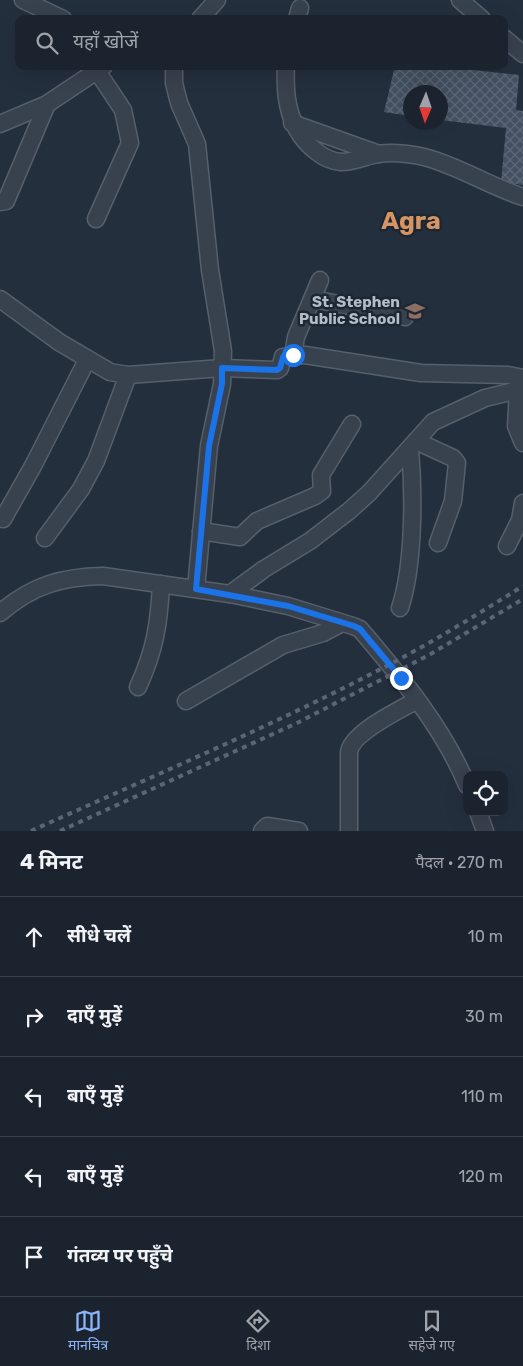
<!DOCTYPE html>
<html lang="hi">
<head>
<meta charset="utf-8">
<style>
  body { margin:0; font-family:Rubik,"Noto Sans Devanagari",sans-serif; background:#242b36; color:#f1f3f6 }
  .controls { position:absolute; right:15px; bottom:15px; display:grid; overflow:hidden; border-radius:10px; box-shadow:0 5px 20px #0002 }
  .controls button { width:45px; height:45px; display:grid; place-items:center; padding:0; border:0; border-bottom:1px solid #39404a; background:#1b232e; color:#f1f3f6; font:25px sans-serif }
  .compass { position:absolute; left:403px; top:85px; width:45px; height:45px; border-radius:50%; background:#1b232e; box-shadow:0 5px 20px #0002; rotate:182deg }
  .stop { position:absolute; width:15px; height:15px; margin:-11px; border:4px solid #1a73e8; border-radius:50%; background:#fff }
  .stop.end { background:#1a73e8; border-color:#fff; box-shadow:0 1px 5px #0008 }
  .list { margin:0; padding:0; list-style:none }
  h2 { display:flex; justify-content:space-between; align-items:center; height:65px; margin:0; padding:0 20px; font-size:21px }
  h2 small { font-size:16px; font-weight:400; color:#a0a4aa }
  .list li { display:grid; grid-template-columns:32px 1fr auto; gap:15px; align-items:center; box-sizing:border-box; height:80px; padding:0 20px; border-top:1px solid #39404a }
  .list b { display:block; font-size:19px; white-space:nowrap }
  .list em { font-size:16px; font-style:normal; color:#a0a4aa }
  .icon { flex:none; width:28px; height:28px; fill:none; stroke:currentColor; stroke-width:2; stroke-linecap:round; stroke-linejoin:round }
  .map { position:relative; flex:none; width:523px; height:831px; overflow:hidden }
  .search { position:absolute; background:#1b232e; box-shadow:0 5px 20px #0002; left:15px; right:15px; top:15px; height:55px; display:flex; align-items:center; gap:12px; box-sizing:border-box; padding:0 18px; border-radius:10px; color:#a0a4aa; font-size:19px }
  .sheet { height:465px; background:#1b232e }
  nav { display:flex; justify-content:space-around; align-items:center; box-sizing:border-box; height:70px; border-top:1px solid #39404a; background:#1b232e; font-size:14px; color:#a0a4aa }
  nav a { display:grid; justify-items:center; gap:2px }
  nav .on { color:#8ab4f8 }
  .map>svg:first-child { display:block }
  .building { fill:url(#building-cross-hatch) }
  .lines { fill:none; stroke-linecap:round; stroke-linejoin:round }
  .minor-casing { stroke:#565f6c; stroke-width:19 }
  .minor { stroke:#38414e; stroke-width:16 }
  .rail { stroke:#5a6575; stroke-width:4; stroke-dasharray:5 5; stroke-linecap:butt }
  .route { stroke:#1a73e8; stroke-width:6 }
  .labels { text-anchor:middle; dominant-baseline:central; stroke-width:5; stroke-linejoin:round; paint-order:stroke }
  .poi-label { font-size:15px; font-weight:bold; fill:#b4bcc9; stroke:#1d2633; text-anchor:end }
  .town-label { font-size:25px; font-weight:bold; fill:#d59563; stroke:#1d2633 }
</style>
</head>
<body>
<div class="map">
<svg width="523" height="831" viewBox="0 0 523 831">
  <defs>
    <pattern id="building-cross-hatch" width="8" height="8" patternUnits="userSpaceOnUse" patternTransform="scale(1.25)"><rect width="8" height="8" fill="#455162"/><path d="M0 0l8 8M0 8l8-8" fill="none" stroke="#5d6877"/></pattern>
  </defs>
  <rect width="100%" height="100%" fill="#242f3e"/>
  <path class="building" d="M395,66H436L519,75L516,110L523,111V185L501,182L506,128L440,120V92H410V116L384,112Z"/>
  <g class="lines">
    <defs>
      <g id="minor">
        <path d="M23,0L63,19"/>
        <path d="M460,0L482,19"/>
        <path d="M200,19L217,0"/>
        <path d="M297,19L300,8"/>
        <path d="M504,38L523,54"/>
        <path d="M174,66V83L179,103L197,144L210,270L223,351L222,384L209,446L196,589"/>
        <path d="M286,66C284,99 289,131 317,152C323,157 332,161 341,162C354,162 366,156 378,154C392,152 410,154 424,157C459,166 489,186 523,197"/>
        <path d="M292,123L379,154"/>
        <path d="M0,124L47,104L104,66"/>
        <path d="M0,202L6,201L47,104"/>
        <path d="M96,219L130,143L123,110L97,71"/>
        <path d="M0,299L59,342L110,372L128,375L222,368L277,370L280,368L283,357L305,355L421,373L508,375L523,378"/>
        <path d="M313,299L405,317"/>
        <path d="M293,355L296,337L320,280"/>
        <path d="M518,390L516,426L523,443"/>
        <path d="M416,441L453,458L457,463L453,501L438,543"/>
        <path d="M3,519L33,466L87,360"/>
        <path d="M201,531L240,537L257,521L315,496L322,491L321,475L352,424"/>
        <path d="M45,538L81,489L96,461L128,375"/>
        <path d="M507,546L520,520L523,503"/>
        <path d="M230,594L264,569L310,541L349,511L369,493L433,422L485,398L523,389"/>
        <path d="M400,608C414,566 414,494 410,449"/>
        <path d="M0,613C33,585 61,577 103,576L230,594L288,606L353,626L360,629C400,676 443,727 467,785"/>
        <path d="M138,687C155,650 159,624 161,584"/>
        <path d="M186,701L283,645L323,633L342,623"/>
        <path d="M478,812L485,831"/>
        <path d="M262,831L267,826L299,831"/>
        <path d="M349,831V753C350,733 400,710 417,700"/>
      </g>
    </defs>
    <use href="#minor" class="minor-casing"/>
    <use href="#minor" class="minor"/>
    <g class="rail">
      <path d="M31,831C146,779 263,730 375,672C426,646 475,616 523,586"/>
      <path d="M60,831L297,723L429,655L523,599"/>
    </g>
  </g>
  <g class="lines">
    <path class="route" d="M293,355L283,357L280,368L277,370L222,368V384L209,446L196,589L288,606L354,626L360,629L401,678"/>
  </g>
  <defs>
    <symbol id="school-bare" viewBox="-9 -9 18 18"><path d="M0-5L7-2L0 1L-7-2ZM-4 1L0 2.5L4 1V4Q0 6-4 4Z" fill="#8d6e63" stroke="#1d2633" stroke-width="2.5" paint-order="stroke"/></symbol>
  </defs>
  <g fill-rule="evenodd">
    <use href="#school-bare" x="401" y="297" width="28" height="28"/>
  </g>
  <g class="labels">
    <g class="poi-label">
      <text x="400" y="302">St. Stephen<tspan x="400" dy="17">Public School</tspan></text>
    </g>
    <g class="town-label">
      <text x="411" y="220">Agra</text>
    </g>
  </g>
</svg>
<div class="controls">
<button><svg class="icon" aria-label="locate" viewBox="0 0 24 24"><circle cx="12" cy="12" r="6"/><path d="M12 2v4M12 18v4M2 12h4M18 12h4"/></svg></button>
</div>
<svg class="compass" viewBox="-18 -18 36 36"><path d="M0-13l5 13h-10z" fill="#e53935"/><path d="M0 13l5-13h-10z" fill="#a0a4aa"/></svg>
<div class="stop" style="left:293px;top:355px"></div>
<div class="stop end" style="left:401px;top:678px"></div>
<div class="search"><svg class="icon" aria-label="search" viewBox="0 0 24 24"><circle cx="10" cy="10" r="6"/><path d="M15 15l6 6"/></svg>यहाँ खोजें</div>
</div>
<section class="sheet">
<h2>4 मिनट<small>पैदल · 270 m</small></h2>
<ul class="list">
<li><svg class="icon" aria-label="ahead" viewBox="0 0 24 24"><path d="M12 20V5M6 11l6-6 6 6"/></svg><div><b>सीधे चलें</b></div><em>10 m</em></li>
<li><svg class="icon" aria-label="right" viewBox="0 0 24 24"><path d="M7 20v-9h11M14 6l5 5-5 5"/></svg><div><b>दाएँ मुड़ें</b></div><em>30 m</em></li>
<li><svg class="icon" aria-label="left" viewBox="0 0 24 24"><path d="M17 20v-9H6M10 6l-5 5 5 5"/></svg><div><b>बाएँ मुड़ें</b></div><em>110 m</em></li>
<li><svg class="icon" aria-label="left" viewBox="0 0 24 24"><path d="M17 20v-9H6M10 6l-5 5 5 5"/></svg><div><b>बाएँ मुड़ें</b></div><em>120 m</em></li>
<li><svg class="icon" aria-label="arrive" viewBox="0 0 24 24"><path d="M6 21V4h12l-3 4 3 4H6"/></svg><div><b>गंतव्य पर पहुँचे</b></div></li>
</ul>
</section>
<nav>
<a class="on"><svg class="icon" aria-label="map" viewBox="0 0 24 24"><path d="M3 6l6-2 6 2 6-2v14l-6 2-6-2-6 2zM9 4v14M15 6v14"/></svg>मानचित्र</a>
<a><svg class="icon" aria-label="directions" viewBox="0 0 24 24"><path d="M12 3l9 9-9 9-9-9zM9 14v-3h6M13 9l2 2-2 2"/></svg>दिशा</a>
<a><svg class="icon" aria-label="saved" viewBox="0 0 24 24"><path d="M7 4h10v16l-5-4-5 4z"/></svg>सहेजे गए</a>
</nav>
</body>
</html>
